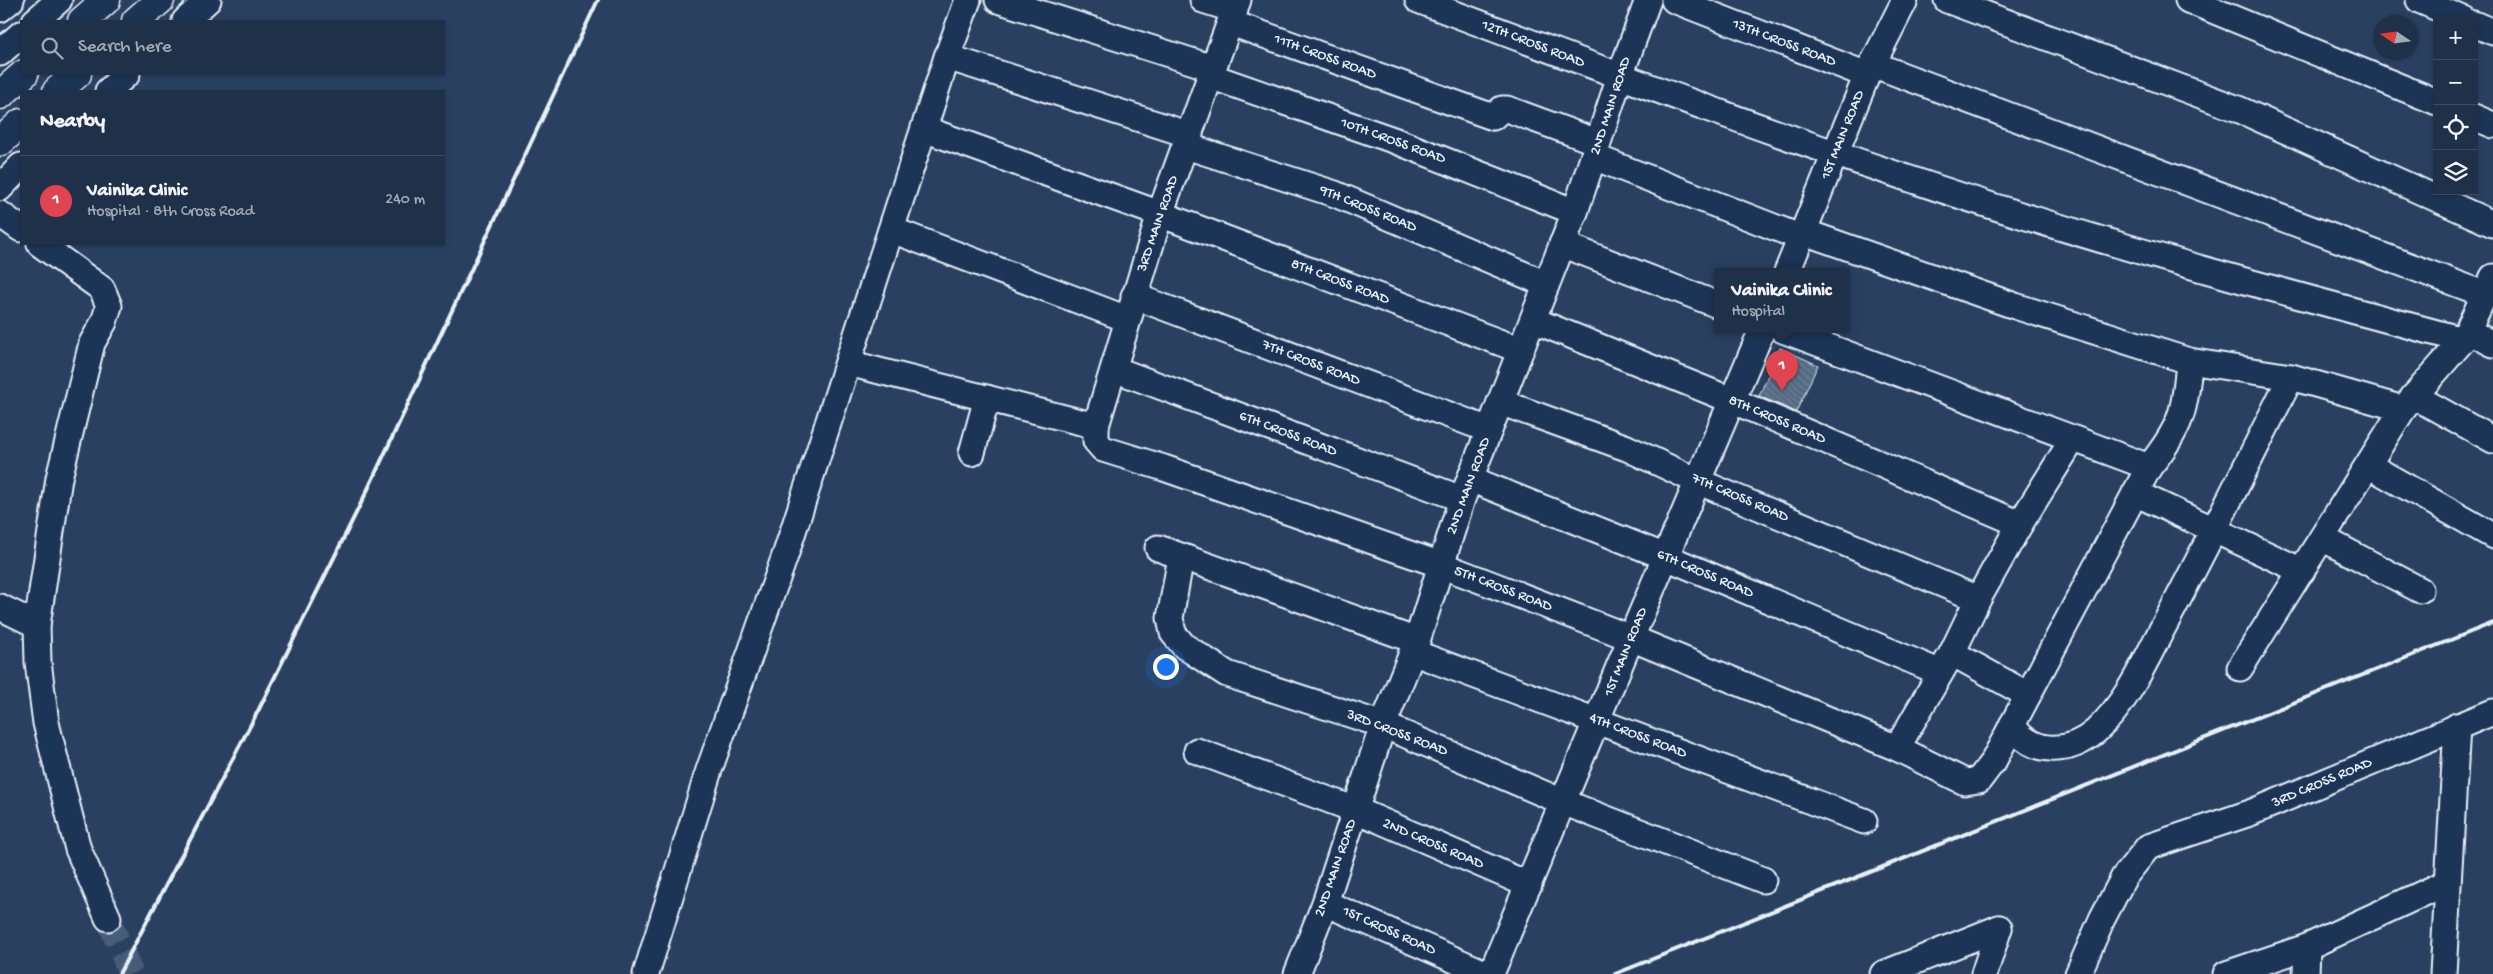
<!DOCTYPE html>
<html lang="en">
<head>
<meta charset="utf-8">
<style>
  body { margin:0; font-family:"Gochi Hand",sans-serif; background:#273850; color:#f1f3f6 }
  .controls { position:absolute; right:15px; top:15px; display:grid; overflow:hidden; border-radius:0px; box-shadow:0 1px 4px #0004 }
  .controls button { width:45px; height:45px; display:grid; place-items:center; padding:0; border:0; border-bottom:1px solid #3c4b61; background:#1f3049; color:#f1f3f6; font:25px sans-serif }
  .compass { position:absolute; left:2373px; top:15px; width:45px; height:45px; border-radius:50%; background:#1f3049; box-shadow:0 1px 4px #0004; rotate:283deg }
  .you { position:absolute; left:1165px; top:666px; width:18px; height:18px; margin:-12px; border:4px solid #fff; border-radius:50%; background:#1a73e8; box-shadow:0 0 0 8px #1a73e833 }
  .badge { display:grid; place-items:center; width:32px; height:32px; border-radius:50%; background:#95b2f1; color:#fff; font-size:16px; font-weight:700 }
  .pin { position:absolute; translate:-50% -41px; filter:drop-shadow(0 1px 2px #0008) }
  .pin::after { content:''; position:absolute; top:26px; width:18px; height:15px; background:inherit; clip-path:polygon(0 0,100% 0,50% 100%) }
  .popup { position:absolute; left:1714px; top:268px; width:135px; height:65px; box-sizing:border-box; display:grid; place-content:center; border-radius:0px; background:#1f3049; filter:drop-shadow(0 1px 4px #0005); font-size:16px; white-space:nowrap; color:#a1a9b4 }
  .popup b { font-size:19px; color:#f1f3f6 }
  .popup::after { content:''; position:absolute; left:50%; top:100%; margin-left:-10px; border:10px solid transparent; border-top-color:#1f3049 }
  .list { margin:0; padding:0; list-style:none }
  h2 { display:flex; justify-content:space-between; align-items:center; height:65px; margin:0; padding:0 20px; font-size:21px }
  h2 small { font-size:16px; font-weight:400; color:#a1a9b4 }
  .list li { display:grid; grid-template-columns:32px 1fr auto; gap:15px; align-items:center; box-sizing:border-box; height:90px; padding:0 20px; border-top:1px solid #3c4b61 }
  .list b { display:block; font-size:19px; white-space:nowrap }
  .list p { margin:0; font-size:16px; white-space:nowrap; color:#a1a9b4 }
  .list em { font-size:16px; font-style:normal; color:#a1a9b4 }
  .icon { flex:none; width:28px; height:28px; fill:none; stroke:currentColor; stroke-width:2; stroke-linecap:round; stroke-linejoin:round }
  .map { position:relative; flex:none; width:2493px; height:974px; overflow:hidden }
  .search { position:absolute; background:#1f3049; box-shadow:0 1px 4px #0004; left:20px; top:20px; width:425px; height:55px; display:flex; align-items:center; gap:12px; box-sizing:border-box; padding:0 18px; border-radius:0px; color:#a1a9b4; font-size:19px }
  .panel { position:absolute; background:#1f3049; box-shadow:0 1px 4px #0004; left:20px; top:90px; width:425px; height:155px; border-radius:0px }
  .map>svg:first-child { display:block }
  .built { fill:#364d6b }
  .building { fill:url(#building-back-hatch); stroke:#e8f1f8 }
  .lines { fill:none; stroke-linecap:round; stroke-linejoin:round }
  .minor-tunnel { stroke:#465b78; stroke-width:25; stroke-dasharray:25 12; stroke-linecap:butt }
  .minor-casing { stroke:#e8f1f8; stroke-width:29 }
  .highway-casing { stroke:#e8f1f8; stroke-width:31 }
  .minor { stroke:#1d3557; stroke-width:25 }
  .highway { stroke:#1d3557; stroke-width:28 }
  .rail { stroke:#e8f1f8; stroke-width:4 }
  .labels { text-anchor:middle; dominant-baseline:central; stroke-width:4.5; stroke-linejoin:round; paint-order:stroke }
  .street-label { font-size:15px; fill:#e8f1f8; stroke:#1d3557 }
</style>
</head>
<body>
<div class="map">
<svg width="2493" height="974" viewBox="0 0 2493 974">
  <defs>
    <pattern id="building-back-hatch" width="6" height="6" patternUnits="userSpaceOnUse" patternTransform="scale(1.25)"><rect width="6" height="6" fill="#556a83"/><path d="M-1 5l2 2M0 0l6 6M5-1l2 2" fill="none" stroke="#6d8095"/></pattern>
  </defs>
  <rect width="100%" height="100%" fill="#294061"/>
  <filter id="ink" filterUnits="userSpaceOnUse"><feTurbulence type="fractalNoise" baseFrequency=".02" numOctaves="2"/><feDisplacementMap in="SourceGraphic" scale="10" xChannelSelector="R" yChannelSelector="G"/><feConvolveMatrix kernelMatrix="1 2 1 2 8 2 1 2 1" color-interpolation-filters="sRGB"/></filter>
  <g filter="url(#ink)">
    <path class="built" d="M2493,303V330L2482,324Z"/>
    <path class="building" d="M1780,348L1818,365L1796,412L1759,396Z"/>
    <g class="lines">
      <path class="minor-tunnel" d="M108,918L131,974"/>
      <defs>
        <g id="minor">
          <path d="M998,0L1213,68"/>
          <path d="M1203,0L1235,10"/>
          <path d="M1238,0L1160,214L1096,426V441L1103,449L1164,468L1441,565L1631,638L1897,748L1965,782L1979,780L1994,760L2028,695L1952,653"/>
          <path d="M1418,0C1619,76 1822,153 2027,217C2171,262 2317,301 2463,340"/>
          <path d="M1674,0L1867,75"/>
          <path d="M1947,0L2238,109L2493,224"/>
          <path d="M2188,0L2437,102"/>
          <path d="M2419,0L2463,19"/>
          <path d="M0,9L11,0"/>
          <path d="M35,21L59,0"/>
          <path d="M185,21L208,0"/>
          <path d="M1231,23L1493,117L1502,109H1507L1597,142"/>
          <path d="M2474,24L2493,32"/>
          <path d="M0,53L21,34"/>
          <path d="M947,57L1190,135"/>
          <path d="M1872,64L2484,294"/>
          <path d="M1210,76L1396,141L1575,212"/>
          <path d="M108,91L127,74"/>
          <path d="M2474,117L2493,125"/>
          <path d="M924,129L1160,214L1520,350"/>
          <path d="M1186,146L1335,194L1546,284"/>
          <path d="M1594,157L1802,238"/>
          <path d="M0,188L21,166"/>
          <path d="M0,214L21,229"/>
          <path d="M892,230L1127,319"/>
          <path d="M1804,232L2015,306L2189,361L2291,377L2403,409L2463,340L2493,277"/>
          <path d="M40,244L102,289L109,306L104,322L92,343L59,478L37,625L38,662L46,723L78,849L108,918"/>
          <path d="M1562,244L1718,305"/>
          <path d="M1787,272L1867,75L1905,0"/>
          <path d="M1134,296L1489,430"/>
          <path d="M1533,320L1731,400L2020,524"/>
          <path d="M1783,330L2149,467"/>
          <path d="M2468,331L2493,344"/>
          <path d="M848,363L1096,426"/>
          <path d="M1114,369L1462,499"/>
          <path d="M2414,396L2493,440"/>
          <path d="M1500,402L1627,448L1697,481L1978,599"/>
          <path d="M972,453L987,398"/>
          <path d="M2368,465L2493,536"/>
          <path d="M1470,479L1666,557L1939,672"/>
          <path d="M2135,493L2302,571"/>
          <path d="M2322,538L2420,590"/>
          <path d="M1158,548L1417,641"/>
          <path d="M1181,557L1170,618L1173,633L1184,646L1227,674L1383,725L1563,802L1763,880"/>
          <path d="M0,607L37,625"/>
          <path d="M1412,652L1864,821"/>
          <path d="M2240,668L2403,409"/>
          <path d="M2028,695L2149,467C2182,426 2185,412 2189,361"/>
          <path d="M2012,725C2032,756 2070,754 2096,731C2129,701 2146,658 2167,620C2210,540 2250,458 2291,377"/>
          <path d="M1897,748L1952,653L1978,599L2020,524L2073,439"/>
          <path d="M1197,751L1356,810L1529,885"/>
          <path d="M1325,903L1480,971"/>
          <path d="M646,974L709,770L786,553L947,57L968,0"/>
          <path d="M1297,974L1325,903L1383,725L1417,641L1462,499L1575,212L1620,76L1648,0"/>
          <path d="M1491,974L1631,638L1762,330"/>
          <path d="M1883,974L1999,928"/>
          <path d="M1984,974L1999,928"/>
          <path d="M2078,974L2102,919L2124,877L2148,847L2250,813L2493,712"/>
          <path d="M2226,974L2307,947L2448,882"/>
          <path d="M2306,974L2307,947"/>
          <path d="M2443,974L2457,726"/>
        </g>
        <g id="highway">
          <path d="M82,21L106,0"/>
          <path d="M136,21L160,0"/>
          <path d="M57,91L77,74"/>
          <path d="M0,95L24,74"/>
          <path d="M0,142L21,123"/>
        </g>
      </defs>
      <use href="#minor" class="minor-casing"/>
      <use href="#highway" class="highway-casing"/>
      <use href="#minor" class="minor"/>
      <use href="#highway" class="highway"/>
      <g class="rail">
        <path d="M119,974L259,709L368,489L598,0"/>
        <path d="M1615,974L2493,623"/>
      </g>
    </g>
  </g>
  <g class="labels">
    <g class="street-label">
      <text transform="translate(1784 43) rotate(21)">13TH CROSS ROAD</text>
      <text transform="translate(1533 44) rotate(21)">12TH CROSS ROAD</text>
      <text transform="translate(1325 57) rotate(20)">11TH CROSS ROAD</text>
      <text transform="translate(1611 106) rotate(-72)">2ND MAIN ROAD</text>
      <text transform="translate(1843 135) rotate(-68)">1ST MAIN ROAD</text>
      <text transform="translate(1393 141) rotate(20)">10TH CROSS ROAD</text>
      <text transform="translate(1368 209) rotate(22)">9TH CROSS ROAD</text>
      <text transform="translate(1158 224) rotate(-71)">3RD MAIN ROAD</text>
      <text transform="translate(1340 282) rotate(21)">8TH CROSS ROAD</text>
      <text transform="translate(1311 363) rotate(21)">7TH CROSS ROAD</text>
      <text transform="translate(1777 420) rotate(23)">8TH CROSS ROAD</text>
      <text transform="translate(1288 434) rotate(21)">6TH CROSS ROAD</text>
      <text transform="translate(1469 486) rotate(-70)">2ND MAIN ROAD</text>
      <text transform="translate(1740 498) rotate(23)">7TH CROSS ROAD</text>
      <text transform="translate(1705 574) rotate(23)">6TH CROSS ROAD</text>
      <text transform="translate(1503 589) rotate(21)">5TH CROSS ROAD</text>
      <text transform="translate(1626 652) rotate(-68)">1ST MAIN ROAD</text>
      <text transform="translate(1397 733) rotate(21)">3RD CROSS ROAD</text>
      <text transform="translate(1638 736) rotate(21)">4TH CROSS ROAD</text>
      <text transform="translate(2322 783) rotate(-23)">3RD CROSS ROAD</text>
      <text transform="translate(1433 844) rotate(23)">2ND CROSS ROAD</text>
      <text transform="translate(1336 868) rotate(-71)">2ND MAIN ROAD</text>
      <text transform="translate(1389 931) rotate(24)">1ST CROSS ROAD</text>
    </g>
  </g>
</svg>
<div class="controls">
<button>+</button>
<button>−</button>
<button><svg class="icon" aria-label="locate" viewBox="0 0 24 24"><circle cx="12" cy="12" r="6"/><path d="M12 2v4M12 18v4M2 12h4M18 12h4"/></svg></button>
<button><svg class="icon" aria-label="layers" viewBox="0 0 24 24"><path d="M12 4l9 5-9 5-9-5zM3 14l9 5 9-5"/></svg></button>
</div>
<svg class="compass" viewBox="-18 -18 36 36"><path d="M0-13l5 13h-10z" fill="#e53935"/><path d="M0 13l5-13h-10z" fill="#a1a9b4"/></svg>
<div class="you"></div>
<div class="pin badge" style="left:1782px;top:391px;background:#e0444e">1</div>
<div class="popup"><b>Vainika Clinic</b>Hospital</div>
<div class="search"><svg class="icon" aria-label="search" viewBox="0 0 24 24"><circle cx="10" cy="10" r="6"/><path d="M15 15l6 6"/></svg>Search here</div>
<section class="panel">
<h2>Nearby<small></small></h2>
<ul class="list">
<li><span class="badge" style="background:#e0444e">1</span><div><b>Vainika Clinic</b><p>Hospital · 8th Cross Road</p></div><em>240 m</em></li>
</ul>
</section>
</div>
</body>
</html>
